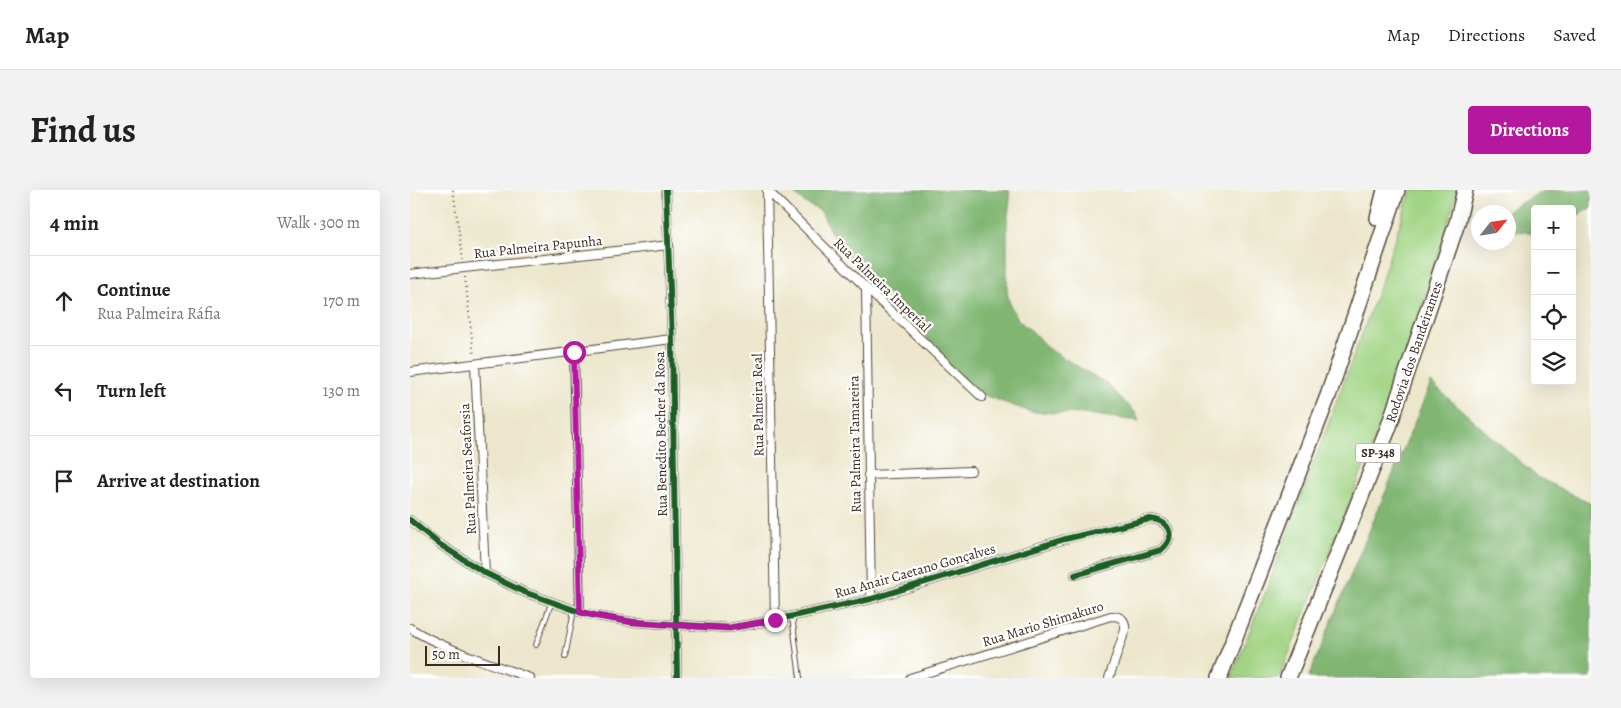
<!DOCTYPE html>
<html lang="en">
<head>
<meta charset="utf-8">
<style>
  body { margin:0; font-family:Alegreya,serif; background:#f2f2f2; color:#222 }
  .controls { position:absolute; right:15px; top:15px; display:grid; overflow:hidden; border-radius:5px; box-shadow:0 5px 20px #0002 }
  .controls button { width:45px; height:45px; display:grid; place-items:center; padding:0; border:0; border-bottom:1px solid #e0e0e0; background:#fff; color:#222; font:25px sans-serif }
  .compass { position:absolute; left:1061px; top:15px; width:45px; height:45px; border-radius:50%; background:#fff; box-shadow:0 5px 20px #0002; rotate:60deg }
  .scale { position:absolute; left:15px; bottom:12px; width:75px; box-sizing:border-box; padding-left:5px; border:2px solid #3b2a1e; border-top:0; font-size:14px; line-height:18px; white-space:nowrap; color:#3b2a1e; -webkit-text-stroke:4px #fff; paint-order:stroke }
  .stop { position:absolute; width:15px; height:15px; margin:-11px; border:4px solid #b5179e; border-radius:50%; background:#fff }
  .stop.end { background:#b5179e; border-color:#fff; box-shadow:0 1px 5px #0008 }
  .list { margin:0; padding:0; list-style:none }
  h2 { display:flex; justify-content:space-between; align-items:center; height:65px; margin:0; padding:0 20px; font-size:21px }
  h2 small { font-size:16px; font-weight:400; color:#767676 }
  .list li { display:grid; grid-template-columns:32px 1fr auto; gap:15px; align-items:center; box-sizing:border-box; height:90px; padding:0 20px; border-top:1px solid #e0e0e0 }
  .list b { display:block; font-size:19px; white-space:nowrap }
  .list p { margin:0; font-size:16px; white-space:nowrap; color:#767676 }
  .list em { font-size:16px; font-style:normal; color:#767676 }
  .icon { flex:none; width:28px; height:28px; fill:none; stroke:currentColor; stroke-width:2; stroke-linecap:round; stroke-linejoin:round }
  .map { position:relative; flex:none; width:1181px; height:488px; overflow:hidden; border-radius:5px }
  header { display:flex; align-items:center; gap:30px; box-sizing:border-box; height:70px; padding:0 25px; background:#fff; border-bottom:1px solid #e0e0e0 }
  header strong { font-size:24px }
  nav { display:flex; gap:28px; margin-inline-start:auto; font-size:18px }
  .intro { display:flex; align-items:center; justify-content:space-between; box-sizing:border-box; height:120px; padding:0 30px }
  h1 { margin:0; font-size:35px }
  .button { padding:12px 22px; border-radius:5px; background:#b5179e; color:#fff; font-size:18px; font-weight:700 }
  main { display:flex; gap:30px; padding:0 30px }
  aside { flex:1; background:#fff; border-radius:5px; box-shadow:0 5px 20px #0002 }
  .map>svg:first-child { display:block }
  .green { fill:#a1d484; stroke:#6e7f51 }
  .forest { fill:#80b672; stroke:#5e7048 }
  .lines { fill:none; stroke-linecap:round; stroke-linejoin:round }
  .lane-casing { stroke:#564638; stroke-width:6 }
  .street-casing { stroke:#564638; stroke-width:10 }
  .highway-casing { stroke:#564638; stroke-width:18 }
  .path { stroke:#564638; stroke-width:2; stroke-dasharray:1 4; stroke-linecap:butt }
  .lane { stroke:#fff; stroke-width:4 }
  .street { stroke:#fff; stroke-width:8 }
  .highway { stroke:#fff; stroke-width:15 }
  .cycleway-casing { stroke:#fff; stroke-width:9 }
  .cycleway { stroke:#1b5e20; stroke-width:6 }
  .route { stroke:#b5179e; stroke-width:6 }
  .labels { text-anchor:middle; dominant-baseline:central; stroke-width:4.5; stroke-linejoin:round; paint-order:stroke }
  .shield { fill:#fff; stroke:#766a62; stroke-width:1 }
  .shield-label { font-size:12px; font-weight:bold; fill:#3b2a1e }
  .street-label { font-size:14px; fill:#3b2a1e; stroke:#fff }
</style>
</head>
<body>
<header>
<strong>Map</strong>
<nav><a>Map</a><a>Directions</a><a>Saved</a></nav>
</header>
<div class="intro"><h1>Find us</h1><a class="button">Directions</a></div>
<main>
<aside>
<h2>4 min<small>Walk · 300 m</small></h2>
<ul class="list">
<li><svg class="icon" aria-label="ahead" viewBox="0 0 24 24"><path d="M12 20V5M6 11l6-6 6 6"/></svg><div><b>Continue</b><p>Rua Palmeira Ráfia</p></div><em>170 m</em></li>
<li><svg class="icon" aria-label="left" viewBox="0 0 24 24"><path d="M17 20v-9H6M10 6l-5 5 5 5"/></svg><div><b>Turn left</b></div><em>130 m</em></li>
<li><svg class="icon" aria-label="arrive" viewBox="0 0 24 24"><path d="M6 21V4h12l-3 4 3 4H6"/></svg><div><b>Arrive at destination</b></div></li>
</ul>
</aside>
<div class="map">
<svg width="1181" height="488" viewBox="0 0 1181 488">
  <rect width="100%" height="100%" fill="#fff"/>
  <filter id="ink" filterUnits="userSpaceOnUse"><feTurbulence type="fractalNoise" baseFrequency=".02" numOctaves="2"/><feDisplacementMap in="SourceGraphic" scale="10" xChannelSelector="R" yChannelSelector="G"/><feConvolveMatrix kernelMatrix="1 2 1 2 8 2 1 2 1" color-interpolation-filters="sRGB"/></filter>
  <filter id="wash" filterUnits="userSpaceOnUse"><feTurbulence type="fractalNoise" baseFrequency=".0096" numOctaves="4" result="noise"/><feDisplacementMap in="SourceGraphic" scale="20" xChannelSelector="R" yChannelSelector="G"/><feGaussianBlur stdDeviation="1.12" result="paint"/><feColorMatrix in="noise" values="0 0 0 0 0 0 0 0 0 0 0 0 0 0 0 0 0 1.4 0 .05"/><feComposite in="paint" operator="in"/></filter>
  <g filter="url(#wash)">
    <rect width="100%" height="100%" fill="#ece7cc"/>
    <path class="green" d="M1001,0H1048L1020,92L979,214L869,488H821L856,401L970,95Z"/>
    <g class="forest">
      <path d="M379,0H599L600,10L597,32V102L600,115L609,131L623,142L637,158L697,194L724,221L729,231L678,224L621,222L571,204L541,181L510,138L477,104L441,72L419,39L411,21L397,14Z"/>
      <path d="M1135,0H1181V18L1162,28V19H1125V45L1118,42L1102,41L1099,36L1097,22L1105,16Z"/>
      <path d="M1021,193L1127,287L1181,314V488H898Z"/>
    </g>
  </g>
  <g filter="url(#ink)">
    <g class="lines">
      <defs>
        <g id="lane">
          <path d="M382,426L390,488"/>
          <path d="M126,455L142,411"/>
          <path d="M155,467L164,420"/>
        </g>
        <g id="street">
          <path d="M256,0L262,149L267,488"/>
          <path d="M357,0L365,430"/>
          <path d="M357,0L456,98L572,207"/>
          <path d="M0,84L259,55"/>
          <path d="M456,98L461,409"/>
          <path d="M164,162L170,422"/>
          <path d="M65,174L75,383"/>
          <path d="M0,182L262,149"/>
          <path d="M458,285L561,281"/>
          <path d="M0,330L29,354L75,383L114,402L170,422L187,426L222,432L319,438L365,430L461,409L655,349L740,329C759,330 767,346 751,360L665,385"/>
          <path d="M0,438C33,459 82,474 120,488"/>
          <path d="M500,488L701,426C711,426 716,430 715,440L699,488"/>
        </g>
        <g id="highway">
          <path d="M968,28L975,0"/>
          <path d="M809,488L918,206L987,0"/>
          <path d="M878,488L978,239L1047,33L1055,0"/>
        </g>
      </defs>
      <use href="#lane" class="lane-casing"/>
      <use href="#street" class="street-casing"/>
      <use href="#highway" class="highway-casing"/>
      <g class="path">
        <path d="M43,0L53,70"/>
        <path d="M55,87L64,166"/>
      </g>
      <use href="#lane" class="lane"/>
      <use href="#street" class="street"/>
      <use href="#highway" class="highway"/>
      <defs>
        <g id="cycleway">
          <path d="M256,0L262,149L267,488"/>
          <path d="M0,330L29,354L75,383L114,402L170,422L187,426L222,432L319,438L365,430L461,409L655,349L740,329C759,330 767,346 751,360L665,385"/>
        </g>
      </defs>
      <use href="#cycleway" class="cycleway-casing"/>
      <use href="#cycleway" class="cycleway"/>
    </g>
  </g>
  <g class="lines" filter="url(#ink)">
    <path class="route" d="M164,162L170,422L187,426L222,432L295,437L319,438L365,430"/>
  </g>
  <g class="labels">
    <rect class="shield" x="945.5" y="253.5" width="45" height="19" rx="4"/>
    <g class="shield-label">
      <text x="968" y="263">SP-348</text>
    </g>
    <g class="street-label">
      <text transform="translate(128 57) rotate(-6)">Rua Palmeira Papunha</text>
      <text transform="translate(472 95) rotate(44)">Rua Palmeira Imperial</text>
      <text transform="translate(1004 162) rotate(-71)">Rodovia dos Bandeirantes</text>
      <text transform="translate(348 215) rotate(-91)">Rua Palmeira Real</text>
      <text transform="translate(251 244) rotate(-91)">Rua Benedito Becher da Rosa</text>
      <text transform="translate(445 254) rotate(-91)">Rua Palmeira Tamareira</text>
      <text transform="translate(58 279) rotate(-93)">Rua Palmeira Seaforsia</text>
      <text transform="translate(505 381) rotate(-16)">Rua Anair Caetano Gonçalves</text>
      <text transform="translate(633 434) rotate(-17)">Rua Mario Shimakuro</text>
    </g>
  </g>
</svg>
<div class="controls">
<button>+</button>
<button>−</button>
<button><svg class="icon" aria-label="locate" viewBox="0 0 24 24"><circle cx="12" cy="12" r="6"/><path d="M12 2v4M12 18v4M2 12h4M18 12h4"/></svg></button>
<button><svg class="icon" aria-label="layers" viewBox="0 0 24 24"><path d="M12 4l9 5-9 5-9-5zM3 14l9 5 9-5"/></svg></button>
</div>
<svg class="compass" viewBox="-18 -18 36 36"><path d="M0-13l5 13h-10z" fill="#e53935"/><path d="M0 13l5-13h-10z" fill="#767676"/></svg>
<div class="scale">50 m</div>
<div class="stop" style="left:164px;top:162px"></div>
<div class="stop end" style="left:365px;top:430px"></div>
</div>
</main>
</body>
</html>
